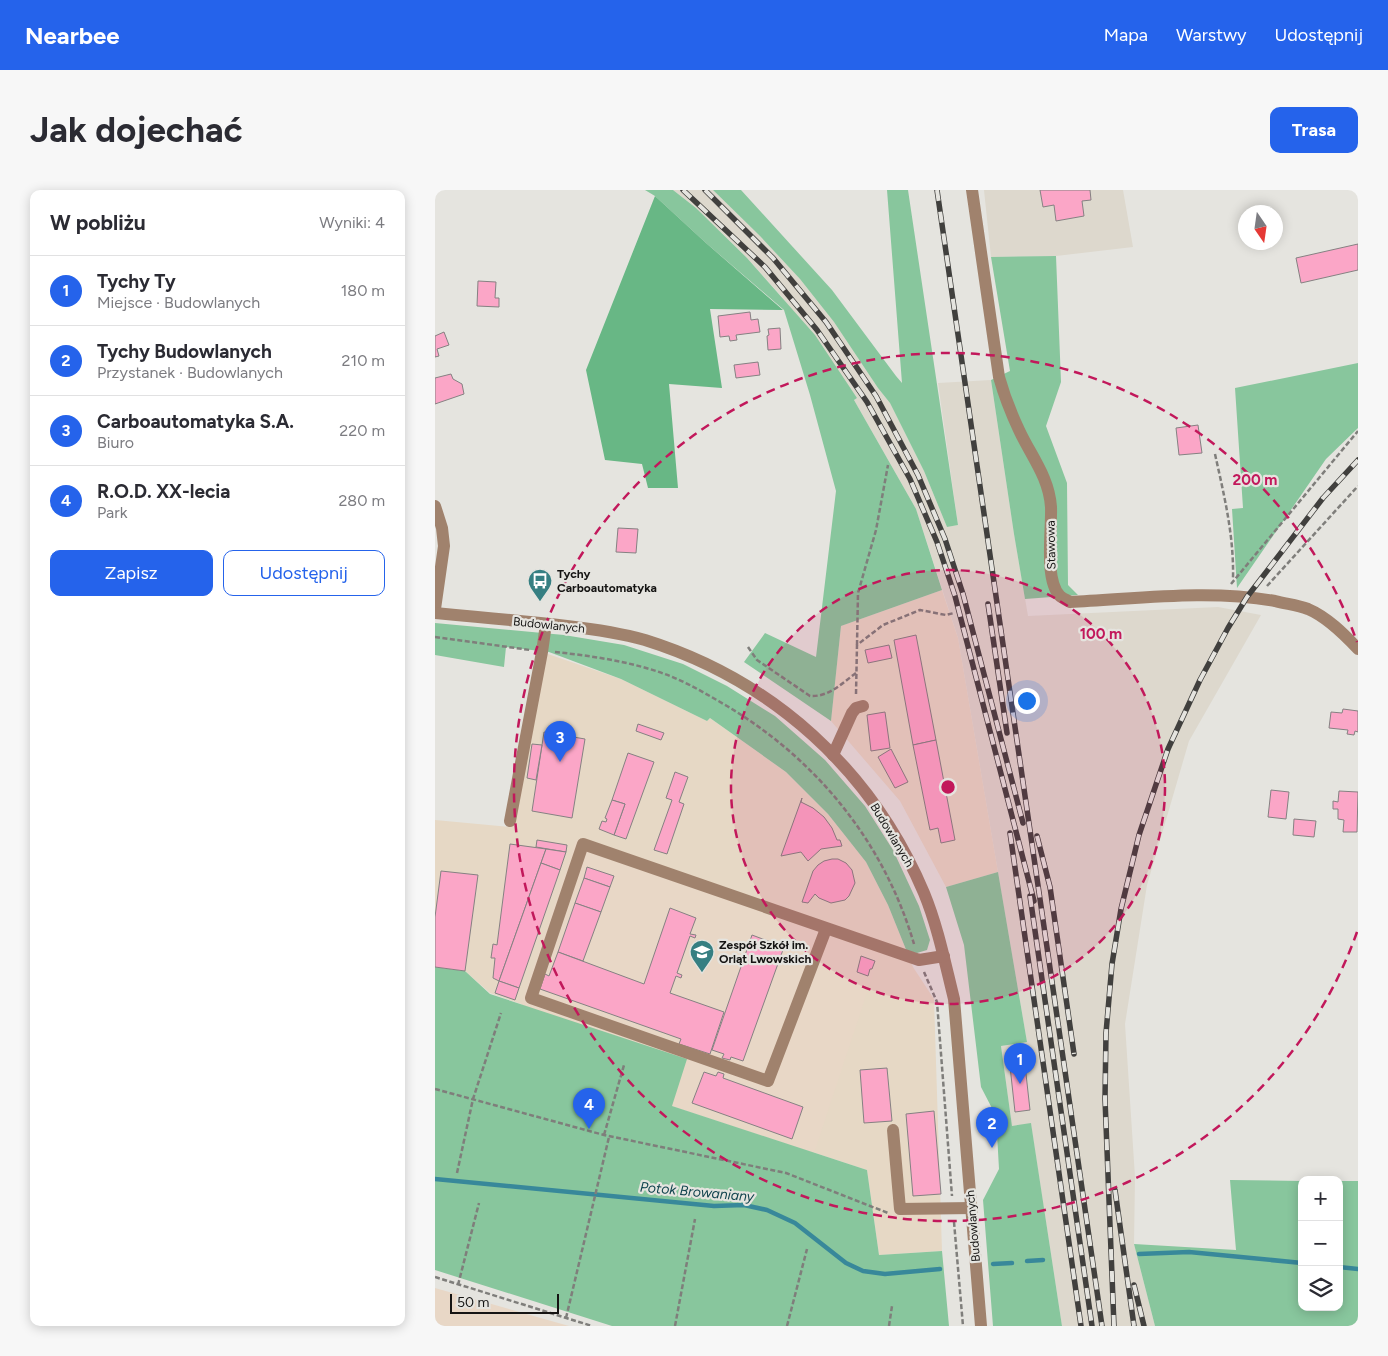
<!DOCTYPE html>
<html lang="pl">
<head>
<meta charset="utf-8">
<style>
  body { margin:0; font-family:Figtree,sans-serif; background:#f7f7f7; color:#2b2b33 }
  .controls { position:absolute; right:15px; bottom:15px; display:grid; overflow:hidden; border-radius:10px; box-shadow:0 2px 12px #0003 }
  .controls button { width:45px; height:45px; display:grid; place-items:center; padding:0; border:0; border-bottom:1px solid #e1e1e2; background:#fff; color:#2b2b33; font:25px sans-serif }
  .compass { position:absolute; left:803px; top:15px; width:45px; height:45px; border-radius:50%; background:#fff; box-shadow:0 2px 12px #0003; rotate:167deg }
  .scale { position:absolute; left:15px; bottom:12px; width:109px; box-sizing:border-box; padding-left:5px; border:2px solid #151413; border-top:0; font-size:14px; line-height:18px; white-space:nowrap; color:#151413; -webkit-text-stroke:4px #e5e4df; paint-order:stroke }
  .you { position:absolute; left:591px; top:510px; width:18px; height:18px; margin:-12px; border:4px solid #fff; border-radius:50%; background:#1a73e8; box-shadow:0 0 0 8px #1a73e833 }
  .badge { display:grid; place-items:center; width:32px; height:32px; border-radius:50%; background:#2563eb; color:#fff; font-size:16px; font-weight:700 }
  .pin { position:absolute; translate:-50% -41px; filter:drop-shadow(0 1px 2px #0008) }
  .pin::after { content:''; position:absolute; top:26px; width:18px; height:15px; background:inherit; clip-path:polygon(0 0,100% 0,50% 100%) }
  .list { margin:0; padding:0; list-style:none }
  h2 { display:flex; justify-content:space-between; align-items:center; height:65px; margin:0; padding:0 20px; font-size:21px }
  h2 small { font-size:16px; font-weight:400; color:#7c7c81 }
  .list li { display:grid; grid-template-columns:32px 1fr auto; gap:15px; align-items:center; box-sizing:border-box; height:70px; padding:0 20px; border-top:1px solid #e1e1e2 }
  .list b { display:block; font-size:19px; white-space:nowrap }
  .list p { margin:0; font-size:16px; white-space:nowrap; color:#7c7c81 }
  .list em { font-size:16px; font-style:normal; color:#7c7c81 }
  .actions { display:flex; gap:10px; padding:15px 20px }
  .actions a { flex:1; padding:11px 0; border:1px solid #2563eb; border-radius:10px; text-align:center; font-size:18px; color:#2563eb }
  .actions .main { background:#2563eb; color:#fff }
  .icon { flex:none; width:28px; height:28px; fill:none; stroke:currentColor; stroke-width:2; stroke-linecap:round; stroke-linejoin:round }
  .map { position:relative; flex:none; width:923px; height:1136px; overflow:hidden; border-radius:10px }
  header { display:flex; align-items:center; gap:30px; box-sizing:border-box; height:70px; padding:0 25px; background:#2563eb; color:#fff }
  header strong { font-size:24px }
  nav { display:flex; gap:28px; margin-inline-start:auto; font-size:18px }
  .intro { display:flex; align-items:center; justify-content:space-between; box-sizing:border-box; height:120px; padding:0 30px }
  h1 { margin:0; font-size:35px }
  .button { padding:12px 22px; border-radius:10px; background:#2563eb; color:#fff; font-size:18px; font-weight:700 }
  main { display:flex; gap:30px; padding:0 30px }
  aside { flex:1; background:#fff; border-radius:10px; box-shadow:0 2px 12px #0003 }
  .map>svg:first-child { display:block }
  .built { fill:#ddd8cd }
  .industrial { fill:#e6d8c5 }
  .education { fill:#e8d7c6 }
  .green { fill:#88c69d }
  .forest { fill:#68b785 }
  .lines { fill:none; stroke-linecap:round; stroke-linejoin:round }
  .stream { stroke:#38889a; stroke-width:4.5 }
  .building { fill:#fba6c7; stroke:#858182 }
  .path { stroke:#7f7e7b; stroke-width:2.5; stroke-dasharray:5 2.5; stroke-linecap:butt }
  .minor { stroke:#a0826d; stroke-width:12 }
  .rail-casing { stroke:#41403e; stroke-width:5.5 }
  .rail { stroke:#e5e4df; stroke-width:4; stroke-dasharray:11; stroke-linecap:butt }
  .ring { fill:none; stroke:#c2185b; stroke-width:2.5; stroke-dasharray:9 6 }
  .labels { text-anchor:middle; dominant-baseline:central; stroke-width:4.5; stroke-linejoin:round; paint-order:stroke }
  .street-label { font-size:12px; fill:#151413; stroke:#e5e4df }
  .poi-label { font-size:12px; font-weight:bold; fill:#151413; stroke:#e5e4df; text-anchor:start }
  .water-label { font-size:14px; font-style:italic; fill:#10434e; stroke:#e5e4df }
  .centre { fill:#c2185b; stroke:#e5e4df; stroke-width:2.5 }
  .ring-label { font-size:15px; text-anchor:middle; font-weight:bold; fill:#c2185b; stroke:#e5e4df; stroke-width:4.5; stroke-linejoin:round; paint-order:stroke }
</style>
</head>
<body>
<header>
<strong>Nearbee</strong>
<nav><a>Mapa</a><a>Warstwy</a><a>Udostępnij</a></nav>
</header>
<div class="intro"><h1>Jak dojechać</h1><a class="button">Trasa</a></div>
<main>
<aside>
<h2>W pobliżu<small>Wyniki: 4</small></h2>
<ul class="list">
<li><span class="badge">1</span><div><b>Tychy Ty</b><p>Miejsce · Budowlanych</p></div><em>180 m</em></li>
<li><span class="badge">2</span><div><b>Tychy Budowlanych</b><p>Przystanek · Budowlanych</p></div><em>210 m</em></li>
<li><span class="badge">3</span><div><b>Carboautomatyka S.A.</b><p>Biuro</p></div><em>220 m</em></li>
<li><span class="badge">4</span><div><b>R.O.D. XX-lecia</b><p>Park</p></div><em>280 m</em></li>
</ul>
<div class="actions"><a class="main">Zapisz</a><a>Udostępnij</a></div>
</aside>
<div class="map">
<svg width="923" height="1136" viewBox="0 0 923 1136">
  <rect width="100%" height="100%" fill="#e5e4df"/>
  <g class="built">
    <path d="M238,0H278L325,46L365,89L399,132L443,198L455,213L489,281L512,337L523,335L503,193L556,190L579,344L593,426L783,417L826,425L754,551L712,695L690,834L700,987L699,1054L720,1136H627L596,934L577,936L566,856L592,852L523,448L481,319L419,210L422,208L347,107L312,68L261,18Z"/>
    <path d="M549,0H688L698,57L621,66L556,67Z"/>
  </g>
  <g class="industrial">
    <path d="M507,400L523,448L563,682L511,697L465,611L396,531L406,436Z"/>
    <path d="M107,462L186,489L272,531L275,528L351,582L393,624L431,672L453,715L478,777L499,809L507,1061L444,1065L432,980L237,916L86,814L55,803L30,781L0,777V630L75,637Z"/>
  </g>
  <g class="education">
    <path d="M141,649L449,751L379,963L237,916L252,870L86,814Z"/>
    <path d="M0,1098L134,1136H0Z"/>
  </g>
  <g class="green">
    <path d="M210,0H238L261,18L312,68L380,145L422,208L419,210L481,319L507,400L406,436L396,531L309,472L330,443L381,467L401,301L375,205L349,120L271,53L220,6Z"/>
    <path d="M278,0H306L397,100L461,186L467,193L452,0H473L523,335L512,337L489,281L455,213L443,198L399,132L365,89L325,46Z"/>
    <path d="M621,66L626,192L611,236L632,293L633,395L643,405L590,409L579,344L556,190L575,181L556,67Z"/>
    <path d="M923,173V238L891,269L802,398L797,319L808,318L800,198Z"/>
    <path d="M0,433L129,445L189,455L248,474L292,496L340,526L390,570L430,616L458,660L484,716L495,750L492,760L482,763L472,762L453,715L431,672L393,624L351,582L275,528L272,531L186,489L114,462L71,457L69,477L0,465Z"/>
    <path d="M563,682L592,852L566,856L577,936L596,933L627,1136H558L548,1010L564,979L561,926L546,897L529,755L511,697Z"/>
    <path d="M0,777L30,781L55,804L252,869L237,916L432,980L444,1065L507,1061L514,1136H177L0,1080Z"/>
    <path d="M795,990L867,991V1117H904V991H923V1136H720L699,1054L801,1060Z"/>
  </g>
  <path class="forest" d="M220,6L271,53L348,120L275,119L287,198L234,194L243,298H213L207,274L170,270L151,180Z"/>
  <g class="lines">
    <g class="stream">
      <path d="M0,989L279,1016L309,1015L332,1020L360,1033L411,1073L428,1081L450,1084L505,1079"/>
      <path d="M704,1064L754,1062L867,1073"/>
      <path d="M592,1071L608,1070"/>
      <path d="M558,1074L577,1073"/>
      <path d="M904,1077L923,1079"/>
    </g>
  </g>
  <g class="building">
    <path d="M605,0H655L656,10L647,11L649,26L621,31L619,15L608,17Z"/>
    <path d="M923,54V80L866,93L861,68Z"/>
    <path d="M43,91L61,92L60,108H64V117L42,116Z"/>
    <path d="M315,122L316,130L323,129L325,142L301,145L302,150L295,151L294,146L285,147L283,126Z"/>
    <path d="M345,138L346,159L333,160L332,146L334,145L333,139Z"/>
    <path d="M9,142L14,155L2,159L4,166L0,167V146Z"/>
    <path d="M323,172L325,185L301,188L299,175Z"/>
    <path d="M16,184L18,189L27,194L29,204L0,214V188Z"/>
    <path d="M763,235L767,263L744,265L741,238Z"/>
    <path d="M183,338L203,339L201,363L181,362Z"/>
    <path d="M481,445L501,550L478,555L459,450Z"/>
    <path d="M454,455L457,468L433,473L430,460Z"/>
    <path d="M908,519L923,521V542L920,541L919,545L912,544L913,540L894,538L896,522L907,523Z"/>
    <path d="M450,522L455,558L436,561L432,525Z"/>
    <path d="M203,534L229,543L226,550L201,541Z"/>
    <path d="M109,542L150,549L137,628L97,621Z"/>
    <path d="M501,550L520,650L506,653L503,638L495,640L478,555Z"/>
    <path d="M97,554L107,555L101,590L92,588Z"/>
    <path d="M456,559L473,592L460,598L443,567Z"/>
    <path d="M193,563L219,572L191,649L179,645L190,614L177,610Z"/>
    <path d="M240,582L253,587L244,612L249,614L232,664L219,660L237,610L231,608Z"/>
    <path d="M836,600L854,602L851,629L833,627Z"/>
    <path d="M904,601L923,602L922,642H908L909,630L903,629V619H898V611L903,612Z"/>
    <path d="M367,608L366,612L378,618L389,627L397,638L402,650H405L407,656L386,659L373,671L366,662L346,666Z"/>
    <path d="M177,610L190,614L179,645L164,639L167,631L171,632L172,629L170,628Z"/>
    <path d="M859,629L881,631L879,647L858,645Z"/>
    <path d="M102,650L132,655L131,662L101,657Z"/>
    <path d="M75,654L111,659L64,791L58,788L60,768H56L58,754L62,755Z"/>
    <path d="M111,659L131,662L125,680L106,673Z"/>
    <path d="M397,669H403L411,673L417,680L420,693L414,706L410,710L396,713L384,708L380,704L373,713L367,712L378,681L383,675L389,671Z"/>
    <path d="M106,673L125,680L84,798L64,791Z"/>
    <path d="M152,677L179,686L175,697L149,688Z"/>
    <path d="M6,681L43,685L30,781L0,777V727Z"/>
    <path d="M149,688L175,697L166,722L140,713Z"/>
    <path d="M140,713L166,722L148,771L123,762Z"/>
    <path d="M235,718L261,728L255,744L261,745L260,748L255,746L242,783L247,785L246,788L241,786L235,803L289,822L275,864L244,854L246,849L105,799L110,784L114,786L123,762L209,794Z"/>
    <path d="M317,745L349,757L308,871L296,867L295,870L287,868L289,864L277,860Z"/>
    <path d="M426,766L440,771L437,779H435L433,786L422,782Z"/>
    <path d="M64,791L84,798L80,810L60,803Z"/>
    <path d="M589,866L595,920L580,922L574,867Z"/>
    <path d="M452,878L457,931L429,933L425,880Z"/>
    <path d="M269,882L281,886L283,882L289,884L288,888L368,917L357,949L257,913Z"/>
    <path d="M499,921L506,1004L478,1006L471,924Z"/>
  </g>
  <g class="lines">
    <g class="path">
      <path d="M780,264C789,305 799,345 798,388"/>
      <path d="M796,394L923,241"/>
      <path d="M832,396L923,296"/>
      <path d="M0,447L95,460"/>
      <path d="M422,455L423,403L441,340L453,275"/>
      <path d="M313,457L322,470L375,506C394,507 406,494 421,483"/>
      <path d="M120,462C158,466 199,472 235,486C255,494 273,505 292,516C382,570 449,652 479,754"/>
      <path d="M421,504L422,455L448,435L485,420L511,425L519,423"/>
      <path d="M489,782L502,812L517,1006"/>
      <path d="M0,899L169,945L351,983L453,1023"/>
      <path d="M169,945L189,875"/>
      <path d="M22,983L38,909L66,823"/>
      <path d="M519,1032L528,1136"/>
      <path d="M0,1087L157,1136"/>
      <path d="M23,1095L44,1013"/>
      <path d="M131,1128L174,947"/>
      <path d="M240,1136L260,1029"/>
      <path d="M352,1136L372,1059"/>
      <path d="M454,1136L457,1116"/>
    </g>
    <g class="minor">
      <path d="M537,0L564,187C569,205 576,223 584,240C596,266 614,287 616,317C617,339 609,390 625,406C627,408 632,410 635,412C702,409 773,399 840,411C851,414 862,415 873,419C892,427 909,444 923,459"/>
      <path d="M0,316L7,338L9,356L0,419"/>
      <path d="M0,423C44,427 88,431 132,436C158,439 185,443 210,450C338,490 437,580 489,703C503,737 510,773 519,809L546,1136"/>
      <path d="M398,565L417,523L421,518L428,516"/>
      <path d="M75,631L107,462L111,434"/>
      <path d="M391,739L333,891L96,808L148,654L484,770L509,766"/>
      <path d="M458,940L465,1019L537,1018"/>
    </g>
    <defs>
      <g id="rail">
        <path d="M248,0L330,77L382,140L432,212L475,289L502,352L520,406L599,711"/>
        <path d="M270,0L338,68L391,132L441,206L483,285L510,349L528,404L588,633"/>
        <path d="M502,0L667,1136"/>
        <path d="M553,414L572,543"/>
        <path d="M575,643L646,1136"/>
        <path d="M602,646L615,697L639,864"/>
        <path d="M595,706L657,1136"/>
        <path d="M680,1000L699,1136"/>
        <path d="M699,1095L709,1136"/>
        <path d="M679,1136L670,909L671,843L677,774L686,719L704,645L733,559L765,490L793,438L812,407L888,308L923,270"/>
      </g>
    </defs>
    <use href="#rail" class="rail-casing"/>
    <use href="#rail" class="rail"/>
  </g>
  <circle cx="513" cy="597" r="217" fill="#c2185b" fill-opacity=".12"/>
  <g class="ring">
    <circle cx="513" cy="597" r="217"/>
    <path d="M922 742A434 434 0 1 1 922 452"/>
  </g>
  <defs>
    <symbol id="bus-pin" viewBox="-11 -11 22 30"><path d="M0 17L-7.5 6A9.5 9.5 0 1 1 7.5 6Z" fill="#367f82" stroke="#e5e4df"/><path d="M-5-6H5V4H4V6H2V4H-2V6H-4V4H-5ZM-3.5-4V0h7V-4ZM-3.5 1.2v1.5H-2V1.2ZM2 1.2v1.5H3.5V1.2Z" fill="#fff"/></symbol>
    <symbol id="school-pin" viewBox="-11 -11 22 30"><path d="M0 17L-7.5 6A9.5 9.5 0 1 1 7.5 6Z" fill="#367f82" stroke="#e5e4df"/><path d="M0-5L7-2L0 1L-7-2ZM-4 1L0 2.5L4 1V4Q0 6-4 4Z" fill="#fff"/></symbol>
  </defs>
  <g fill-rule="evenodd">
    <use href="#bus-pin" x="91" y="377" width="28" height="38"/>
    <use href="#school-pin" x="253" y="748" width="28" height="38"/>
  </g>
  <g class="labels">
    <g class="street-label">
      <text transform="translate(616 355) rotate(-91)">Stawowa</text>
      <text transform="translate(114 435) rotate(6)">Budowlanych</text>
      <text transform="translate(457 645) rotate(59)">Budowlanych</text>
      <text transform="translate(538 1036) rotate(-95)">Budowlanych</text>
    </g>
    <g class="poi-label">
      <text x="122" y="384">Tychy<tspan x="122" dy="14">Carboautomatyka</tspan></text>
      <text x="284" y="755">Zespół Szkół im.<tspan x="284" dy="14">Orląt Lwowskich</tspan></text>
    </g>
    <g class="water-label">
      <text transform="translate(262 1002) rotate(5)">Potok Browaniany</text>
    </g>
  </g>
  <circle cx="513" cy="597" r="8" class="centre"/>
  <g class="ring-label">
    <text x="820" y="295">200 m</text>
    <text x="666" y="449">100 m</text>
  </g>
</svg>
<div class="controls">
<button>+</button>
<button>−</button>
<button><svg class="icon" aria-label="layers" viewBox="0 0 24 24"><path d="M12 4l9 5-9 5-9-5zM3 14l9 5 9-5"/></svg></button>
</div>
<svg class="compass" viewBox="-18 -18 36 36"><path d="M0-13l5 13h-10z" fill="#e53935"/><path d="M0 13l5-13h-10z" fill="#7c7c81"/></svg>
<div class="scale">50 m</div>
<div class="you"></div>
<div class="pin badge" style="left:585px;top:894px">1</div>
<div class="pin badge" style="left:557px;top:958px">2</div>
<div class="pin badge" style="left:125px;top:572px">3</div>
<div class="pin badge" style="left:154px;top:939px">4</div>
</div>
</main>
</body>
</html>
